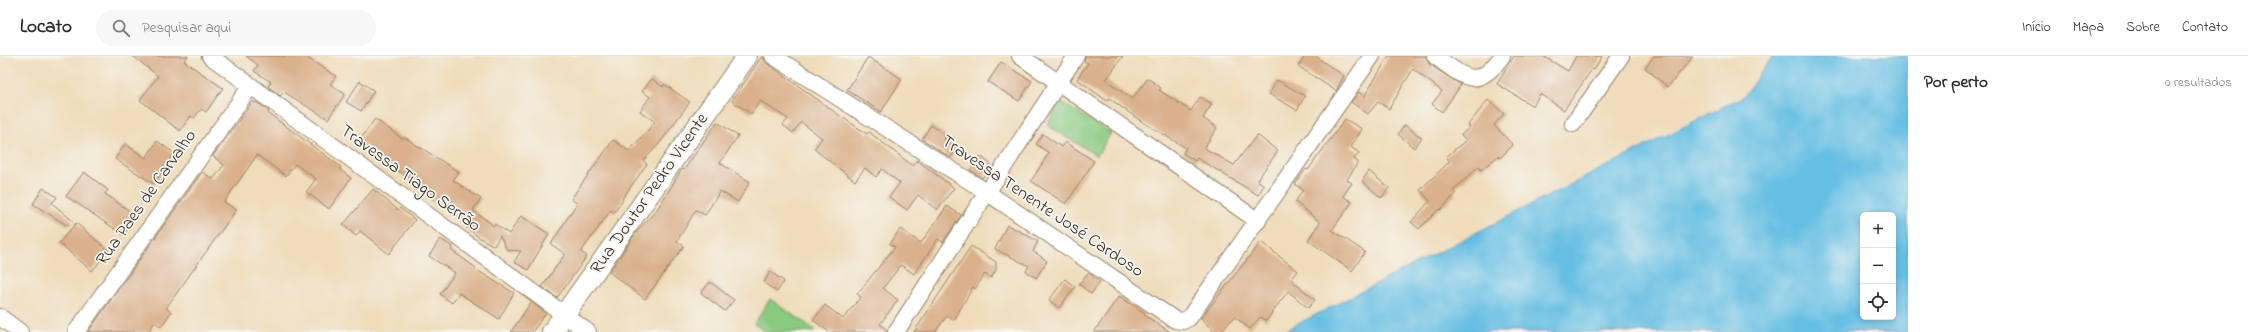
<!DOCTYPE html>
<html lang="pt">
<head>
<meta charset="utf-8">
<style>
  body { margin:0; font-family:"Indie Flower",sans-serif; background:#f7f7f7; color:#2b2b33 }
  .controls { position:absolute; right:12px; bottom:12px; display:grid; overflow:hidden; border-radius:6px; box-shadow:0 2px 6px #0003 }
  .controls button { width:36px; height:36px; display:grid; place-items:center; padding:0; border:0; border-bottom:1px solid #e1e1e2; background:#fff; color:#2b2b33; font:20px sans-serif }
  .list { margin:0; padding:0; list-style:none }
  h2 { display:flex; justify-content:space-between; align-items:center; height:52px; margin:0; padding:0 16px; font-size:17px }
  h2 small { font-size:13px; font-weight:400; color:#7c7c81 }
  .icon { flex:none; width:22px; height:22px; fill:none; stroke:currentColor; stroke-width:2; stroke-linecap:round; stroke-linejoin:round }
  .map { position:relative; flex:none; width:1908px; height:276px; overflow:hidden }
  header { display:flex; align-items:center; gap:24px; box-sizing:border-box; height:56px; padding:0 20px; background:#fff; border-bottom:1px solid #e1e1e2 }
  header strong { font-size:19px }
  nav { display:flex; gap:22px; margin-inline-start:auto; font-size:14px }
  .search { width:280px; height:36px; background:#f7f7f7; display:flex; align-items:center; gap:10px; box-sizing:border-box; padding:0 14px; border-radius:22px; color:#7c7c81; font-size:15px }
  main { display:flex }
  aside { flex:1; background:#fff }
  .map>svg:first-child { display:block }
  .green { fill:#8ac980; stroke:#627a4f }
  .water { fill:#65bee3; stroke:#507480; fill-rule:evenodd }
  .building { fill:#dab18c }
  .lines { fill:none; stroke-linecap:round; stroke-linejoin:round }
  .minor-casing { stroke:#95836c; stroke-width:18 }
  .tertiary-casing { stroke:#95836c; stroke-width:22 }
  .minor { stroke:#fff; stroke-width:16 }
  .tertiary { stroke:#fff; stroke-width:20 }
  .labels { text-anchor:middle; dominant-baseline:central; stroke-width:3.5; stroke-linejoin:round; paint-order:stroke }
  .street-label { font-size:18px; fill:#3b2a1e; stroke:#f6f6f2 }
</style>
</head>
<body>
<header>
<strong>Locato</strong>
<div class="search"><svg class="icon" aria-label="search" viewBox="0 0 24 24"><circle cx="10" cy="10" r="6"/><path d="M15 15l6 6"/></svg>Pesquisar aqui</div>
<nav><a>Início</a><a>Mapa</a><a>Sobre</a><a>Contato</a></nav>
</header>
<main>
<div class="map">
<svg width="1908" height="276" viewBox="0 0 1908 276">
  <rect width="100%" height="100%" fill="#f6f6f2"/>
  <filter id="ink" filterUnits="userSpaceOnUse"><feTurbulence type="fractalNoise" baseFrequency=".025" numOctaves="2"/><feDisplacementMap in="SourceGraphic" scale="8" xChannelSelector="R" yChannelSelector="G"/><feConvolveMatrix kernelMatrix="1 2 1 2 8 2 1 2 1" color-interpolation-filters="sRGB"/></filter>
  <filter id="wash" filterUnits="userSpaceOnUse"><feTurbulence type="fractalNoise" baseFrequency=".012" numOctaves="4" result="noise"/><feDisplacementMap in="SourceGraphic" scale="16" xChannelSelector="R" yChannelSelector="G"/><feGaussianBlur stdDeviation="0.9" result="paint"/><feColorMatrix in="noise" values="0 0 0 0 0 0 0 0 0 0 0 0 0 0 0 0 0 1.4 0 .05"/><feComposite in="paint" operator="in"/></filter>
  <g filter="url(#wash)">
    <rect width="100%" height="100%" fill="#efdcba"/>
    <g class="green">
      <path d="M1060,46L1111,77L1097,100L1047,69Z"/>
      <path d="M770,243L815,274L814,276H766L754,268Z"/>
    </g>
    <path class="water" d="M1773,0H1908V276H1282L1744,40ZM1863,159H1893V261H1863Z"/>
    <g id="blocks">
      <g class="building">
        <path d="M133,0H188L184,5L223,32L206,56L201,53L194,62L191,60L180,75L140,44L158,20Z"/>
        <path d="M246,0H304L336,20L330,28L345,38L328,63L284,36L280,40L268,30L271,26L254,15L258,9Z"/>
        <path d="M762,0L768,8L839,59L867,78L869,76L913,110L917,104L954,132L937,154L918,139L907,154L889,141L900,127L882,113L876,121L865,112L855,125L814,93L822,82L801,66L793,77L783,69L788,63L760,45L751,58L732,45Z"/>
        <path d="M1085,0H1123L1106,24L1132,43L1148,22L1161,32L1159,34L1191,55L1200,41L1212,48L1203,62L1217,72L1204,92L1234,109L1257,79L1278,95L1257,124L1264,129L1258,139L1197,102L1195,105L1183,97L1186,92L1138,63L1109,42L1107,45L1077,23L1088,7L1084,5Z"/>
        <path d="M1305,0H1315L1344,20L1336,35L1298,10Z"/>
        <path d="M1389,0H1426L1429,8L1461,29L1442,56L1432,48L1442,35L1413,13L1389,53L1378,46L1368,58L1351,46L1359,36L1364,41Z"/>
        <path d="M1514,0H1543L1568,15L1576,0H1602L1594,14L1592,13L1564,54L1540,38L1533,50L1497,28Z"/>
        <path d="M1654,0H1693L1668,31L1645,12Z"/>
        <path d="M868,1L902,23L881,56L847,34Z"/>
        <path d="M1001,6L1032,25L1019,45L988,26Z"/>
        <path d="M652,23L663,31L664,28L690,46L659,88L643,105L647,108L622,143L623,144L614,157L611,154L581,196L587,200L557,242L542,231L565,198L551,188L577,147L571,143L613,84L629,95L655,66L640,55L650,41L642,35Z"/>
        <path d="M1277,24L1305,40L1297,54L1269,38Z"/>
        <path d="M360,25L374,35L361,55L346,46Z"/>
        <path d="M1488,44L1504,58L1494,69L1513,89L1500,102L1498,100L1481,114L1479,110L1453,135L1456,138L1440,154L1439,153L1419,173L1411,166L1430,145L1420,134L1450,105L1446,101L1466,84L1461,79L1470,71L1468,69Z"/>
        <path d="M253,45L255,47L256,46L269,55L268,57L341,111L339,113L351,122L329,153L306,136L316,123L295,108L286,120L257,99L224,146L236,154L166,252L171,256L161,271L155,266L148,276H88L202,116L213,123L224,109L213,100Z"/>
        <path d="M375,63L403,83L404,81L459,116L453,124L481,143L473,154L494,170L495,168L509,178L521,160L549,178L528,214L514,206L521,195L507,194L500,180L494,190L480,182L467,172L470,168L427,139L412,127L414,125L375,101L377,98L359,85Z"/>
        <path d="M1345,63L1362,73L1351,91L1359,97L1354,103L1358,106L1347,124L1352,127L1343,140L1352,146L1332,174L1365,196L1352,215L1308,184L1320,166L1295,146L1303,134L1295,128L1306,113L1308,114Z"/>
        <path d="M717,66L738,80L720,107L750,126L738,146L720,135L705,159L696,154L677,185L684,190L645,243L609,216L637,176L658,152L682,113L684,114Z"/>
        <path d="M931,69L946,79L944,83L957,92L951,102L922,83Z"/>
        <path d="M1405,69L1422,82L1414,92L1398,78Z"/>
        <path d="M1043,78L1061,91L1065,86L1094,105L1066,148L1031,125L1049,97L1036,88Z"/>
        <path d="M157,85L174,97L154,128L115,103L125,88L146,102Z"/>
        <path d="M980,100L991,108L982,122L970,114Z"/>
        <path d="M1369,115L1389,132L1381,142L1362,125Z"/>
        <path d="M84,116L108,134L105,138L136,159L124,179L66,140Z"/>
        <path d="M43,132L57,141L52,147L73,165L68,170L33,148Z"/>
        <path d="M373,133L398,154L400,152L415,164L389,198L360,175L356,180L343,169Z"/>
        <path d="M947,150L961,159L943,186L938,183L914,218L901,209L883,232L898,244L880,268L887,274V276H829L813,264L825,249L843,263L861,241L857,238L895,191L890,188L900,173L921,187Z"/>
        <path d="M76,167L109,195L92,215L59,187Z"/>
        <path d="M1007,169L1038,185L1033,195L1047,205L1036,222L1026,215L1029,210L995,193Z"/>
        <path d="M440,183L453,191L451,194L476,212L475,213L514,237L499,263L459,237L452,247L440,238L455,217L429,200Z"/>
        <path d="M1261,186L1298,215L1291,224L1315,244L1308,252L1288,235L1266,265L1260,261L1250,273L1235,261L1219,276H1214L1201,262Z"/>
        <path d="M971,190L996,206V214L991,222L985,218L975,233L973,231L954,264L947,260L935,276H914Z"/>
        <path d="M770,216L784,225L777,236L764,227Z"/>
        <path d="M1088,217L1100,226L1091,238L1079,228Z"/>
        <path d="M1065,223L1075,231L1059,252L1049,244Z"/>
        <path d="M710,226L734,244L725,255L701,237Z"/>
        <path d="M1119,240L1145,257L1144,259L1170,276H1094Z"/>
        <path d="M531,246L546,257L532,276H511Z"/>
      </g>
    </g>
  </g>
  <g filter="url(#ink)">
    <use href="#blocks" fill-opacity="0" stroke="#95836c" stroke-width="1"/>
    <g class="lines">
      <defs>
        <g id="minor">
          <path d="M210,0L588,276"/>
          <path d="M773,0L988,137L1175,264L1183,265L1189,262L1372,0"/>
          <path d="M1020,0L1258,165"/>
          <path d="M1435,0C1464,21 1477,36 1502,0"/>
          <path d="M1573,68L1621,0"/>
          <path d="M0,261L20,276"/>
          <path d="M76,276L250,31"/>
          <path d="M896,276L1076,0"/>
        </g>
        <path id="tertiary" d="M552,276L747,0"/>
      </defs>
      <use href="#minor" class="minor-casing"/>
      <use href="#tertiary" class="tertiary-casing"/>
      <use href="#minor" class="minor"/>
      <use href="#tertiary" class="tertiary"/>
    </g>
  </g>
  <g class="labels">
    <g class="street-label">
      <text transform="translate(410 123) rotate(36)">Travessa Tiago Serrão</text>
      <text transform="translate(650 138) rotate(-55)">Rua Doutor Pedro Vicente</text>
      <text transform="translate(147 142) rotate(-55)">Rua Paes de Carvalho</text>
      <text transform="translate(1042 151) rotate(34)">Travessa Tenente José Cardoso</text>
    </g>
  </g>
</svg>
<div class="controls">
<button>+</button>
<button>−</button>
<button><svg class="icon" aria-label="locate" viewBox="0 0 24 24"><circle cx="12" cy="12" r="6"/><path d="M12 2v4M12 18v4M2 12h4M18 12h4"/></svg></button>
</div>
</div>
<aside>
<h2>Por perto<small>0 resultados</small></h2>
<ul class="list">
</ul>
</aside>
</main>
</body>
</html>
